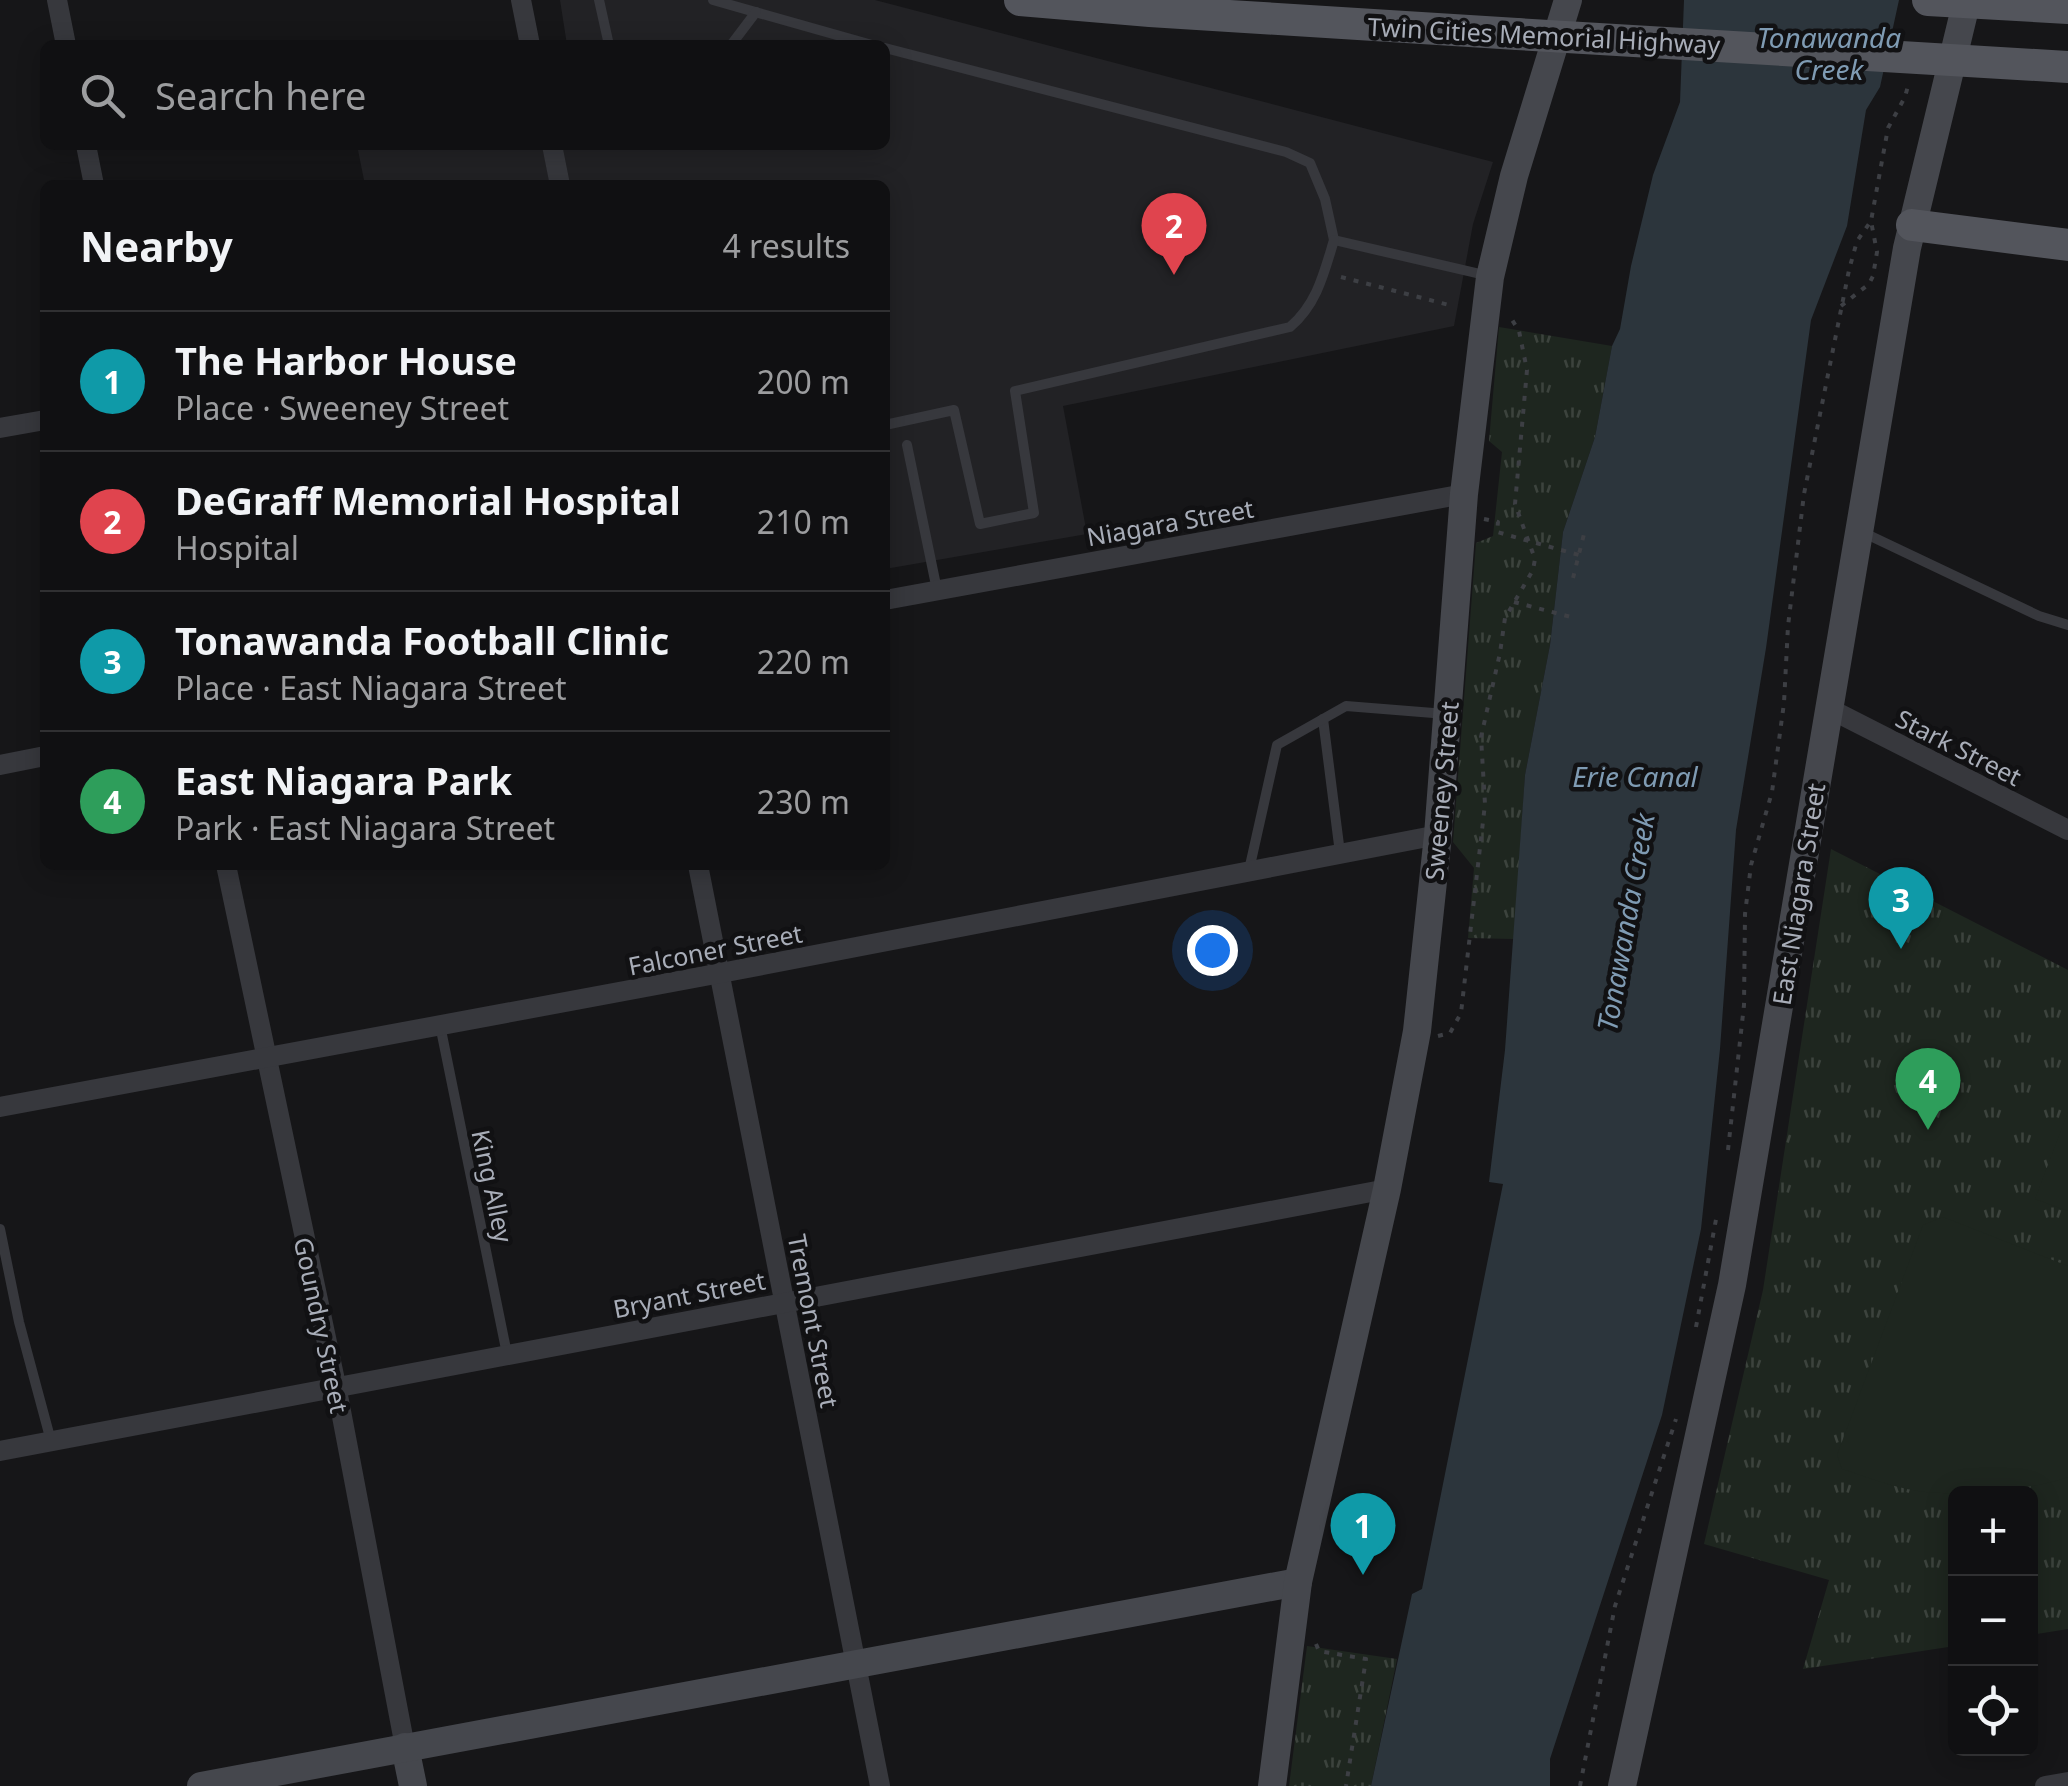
<!DOCTYPE html>
<html lang="en">
<head>
<meta charset="utf-8">
<style>
  body { margin:0; font-family:"Noto Sans",sans-serif; background:#1e1e20; color:#f1f3f6 }
  .controls { position:absolute; right:30px; bottom:30px; display:grid; overflow:hidden; border-radius:15px; box-shadow:0 5px 25px #0003 }
  .controls button { width:90px; height:90px; display:grid; place-items:center; padding:0; border:0; border-bottom:2px solid #303032; background:#101012; color:#f1f3f6; font:50px sans-serif }
  .you { position:absolute; left:1212px; top:950px; width:35px; height:35px; margin:-25px; border:8px solid #fff; border-radius:50%; background:#1a73e8; box-shadow:0 0 0 15px #1a73e833 }
  .badge { display:grid; place-items:center; width:65px; height:65px; border-radius:50%; background:#2563eb; color:#fff; font-size:32px; font-weight:700 }
  .pin { position:absolute; translate:-50% -82px; filter:drop-shadow(0 2px 5px #0008) }
  .pin::after { content:''; position:absolute; top:52px; width:35px; height:30px; background:inherit; clip-path:polygon(0 0,100% 0,50% 100%) }
  .list { margin:0; padding:0; list-style:none }
  h2 { display:flex; justify-content:space-between; align-items:center; height:130px; margin:0; padding:0 40px; font-size:42px }
  h2 small { font-size:32px; font-weight:400; color:#9c9d9f }
  .list li { display:grid; grid-template-columns:65px 1fr auto; gap:30px; align-items:center; box-sizing:border-box; height:140px; padding:0 40px; border-top:2px solid #303032 }
  .list b { display:block; font-size:38px; white-space:nowrap }
  .list p { margin:0; font-size:32px; white-space:nowrap; color:#9c9d9f }
  .list em { font-size:32px; font-style:normal; color:#9c9d9f }
  .icon { flex:none; width:55px; height:55px; fill:none; stroke:currentColor; stroke-width:2; stroke-linecap:round; stroke-linejoin:round }
  .map { position:relative; flex:none; width:2068px; height:1786px; overflow:hidden }
  .search { position:absolute; background:#101012; box-shadow:0 5px 25px #0003; left:40px; top:40px; width:850px; height:110px; display:flex; align-items:center; gap:25px; box-sizing:border-box; padding:0 35px; border-radius:15px; color:#9c9d9f; font-size:38px }
  .panel { position:absolute; background:#101012; box-shadow:0 5px 25px #0003; left:40px; top:180px; width:850px; height:690px; border-radius:15px }
  .map>svg:first-child { display:block }
  .built { fill:#222225 }
  .park { fill:url(#park-tufts) }
  .pitch { fill:#1e261f }
  .water { fill:#2c353c }
  .lines { fill:none; stroke-linecap:round; stroke-linejoin:round }
  .path { stroke:#3d3f44; stroke-width:4; stroke-dasharray:5 8; stroke-linecap:butt }
  .lane { stroke:#37383d; stroke-width:10 }
  .street { stroke:#37383d; stroke-width:20 }
  .secondary { stroke:#45474d; stroke-width:28 }
  .primary { stroke:#53555c; stroke-width:32 }
  .primary-bridge { stroke:#53555c; stroke-width:32 }
  .labels { text-anchor:middle; dominant-baseline:central; stroke-width:9; stroke-linejoin:round; paint-order:stroke }
  .street-label { font-size:25px; fill:#a8adb8; stroke:#111113 }
  .water-label { font-size:28px; font-style:italic; fill:#7f9bb3; stroke:#111113 }
</style>
</head>
<body>
<div class="map">
<svg width="2068" height="1786" viewBox="0 0 2068 1786">
  <defs>
    <pattern id="park-tufts" width="24" height="20" patternUnits="userSpaceOnUse" patternTransform="scale(2.5)"><rect width="24" height="20" fill="#1e261f"/><path d="M3 7l-1-3M5 7V3M7 7l1-3M15 17l-1-3M17 17v-4M19 17l1-3" fill="none" stroke="#3c433d"/></pattern>
  </defs>
  <rect width="100%" height="100%" fill="#161618"/>
  <path class="built" d="M560,0H875L1493,162L1473,224L1454,326L1063,406L1087,534L885,569V185H365L357,145H885V45H567Z"/>
  <g class="park">
    <path d="M1499,327L1612,346L1595,437L1563,532L1550,645L1525,775L1514,939L1468,938L1474,868L1453,842L1476,543L1493,536L1502,452L1489,441Z"/>
    <path d="M1831,849L2068,970V1629L2031,1635L2030,1494H1956L1955,1646L1803,1669L1829,1580L1704,1544L1763,1290Z"/>
    <path d="M1307,1646L1397,1659L1371,1786H1289Z"/>
  </g>
  <g class="pitch">
    <path d="M2068,1112V1211L2035,1199Z"/>
    <path d="M1943,1217L2068,1266V1477C2034,1490 1954,1497 1918,1491C1892,1487 1867,1477 1842,1469L1837,1455L1923,1225Z"/>
  </g>
  <path class="water" d="M1684,0H1899L1880,87L1866,110L1847,226L1811,320L1766,648L1736,830L1720,1049L1701,1229L1662,1415L1550,1759V1786H1371L1412,1594L1422,1589L1503,1184L1489,1182L1505,1050L1525,775L1550,645L1563,532L1595,437L1612,346L1620,329L1631,266L1653,175L1680,102Z"/>
  <g class="lines">
    <g class="path">
      <path d="M1341,277L1453,306"/>
      <path d="M1841,306L1869,284L1873,276L1877,252L1871,221L1888,128L1905,97L1909,82"/>
      <path d="M1484,519L1498,522L1497,532L1579,555"/>
      <path d="M1573,578L1584,534"/>
      <path d="M1514,602L1571,617"/>
      <path d="M1438,1036L1450,1033L1461,1013L1485,804L1481,737L1500,653L1505,618L1533,570L1535,559L1515,504L1527,370L1519,331L1509,315"/>
      <path d="M1728,1150L1744,1005L1745,914L1751,865L1772,792L1784,703L1788,626L1804,494L1849,270L1857,241L1871,221"/>
      <path d="M1696,1327L1717,1214"/>
      <path d="M1316,1644L1319,1651L1366,1659L1346,1786"/>
      <path d="M1580,1786L1615,1606L1676,1419"/>
    </g>
    <g class="lane">
      <path d="M599,0L609,45"/>
      <path d="M713,0L872,45"/>
      <path d="M731,45L756,12"/>
      <path d="M885,48L1286,152L1310,163L1325,199L1334,240L1489,276"/>
      <path d="M885,425L954,410L980,524L1034,513L1015,391L1290,327C1317,304 1324,273 1334,240"/>
      <path d="M907,445L937,590"/>
      <path d="M1860,531L2039,616L2068,625"/>
      <path d="M1323,719L1340,853"/>
      <path d="M1249,870L1277,745L1346,706L1446,714"/>
      <path d="M440,1025L507,1354"/>
      <path d="M0,1229L19,1322L51,1441"/>
    </g>
    <g class="street">
      <path d="M57,0L66,45"/>
      <path d="M521,0L530,45"/>
      <path d="M86,145L94,185"/>
      <path d="M552,145L560,185"/>
      <path d="M0,428L45,420"/>
      <path d="M885,600L1464,494"/>
      <path d="M1828,708L2068,830"/>
      <path d="M0,765L45,756"/>
      <path d="M226,865L336,1385L405,1747"/>
      <path d="M698,865L880,1786"/>
      <path d="M0,1107L721,973L1438,835"/>
      <path d="M0,1451L1387,1189"/>
      <path d="M2045,1786L2068,1782"/>
    </g>
    <g class="secondary">
      <path d="M405,1747L413,1786"/>
      <path d="M201,1786L1298,1582"/>
      <path d="M1272,1786L1298,1582L1387,1189L1417,1031L1438,835L1464,494L1490,277L1514,176L1568,0"/>
      <path d="M1622,1786L1732,1285L1907,248L1967,0"/>
    </g>
    <g class="primary">
      <path d="M1020,0L1150,11L1517,34"/>
      <path d="M1912,225L2068,245"/>
    </g>
    <g class="primary-bridge">
      <path d="M1928,0L2068,8"/>
      <path d="M1517,34L2068,67"/>
    </g>
  </g>
  <g class="labels">
    <g class="street-label">
      <text transform="translate(1544 35) rotate(3)">Twin Cities Memorial Highway</text>
      <text transform="translate(1170 522) rotate(-10)">Niagara Street</text>
      <text transform="translate(1959 747) rotate(27)">Stark Street</text>
      <text transform="translate(1441 791) rotate(-85)">Sweeney Street</text>
      <text transform="translate(1798 894) rotate(-81)">East Niagara Street</text>
      <text transform="translate(715 949) rotate(-11)">Falconer Street</text>
      <text transform="translate(493 1186) rotate(78)">King Alley</text>
      <text transform="translate(689 1294) rotate(-11)">Bryant Street</text>
      <text transform="translate(814 1321) rotate(79)">Tremont Street</text>
      <text transform="translate(322 1325) rotate(78)">Goundry Street</text>
    </g>
    <g class="water-label">
      <text x="1829" y="37">Tonawanda<tspan x="1829" dy="32">Creek</tspan></text>
      <text x="1635" y="776">Erie Canal</text>
      <text transform="translate(1625 922) rotate(-80)">Tonawanda Creek</text>
    </g>
  </g>
</svg>
<div class="controls">
<button>+</button>
<button>−</button>
<button><svg class="icon" aria-label="locate" viewBox="0 0 24 24"><circle cx="12" cy="12" r="6"/><path d="M12 2v4M12 18v4M2 12h4M18 12h4"/></svg></button>
</div>
<div class="you"></div>
<div class="pin badge" style="left:1363px;top:1575px;background:#0f9aa8">1</div>
<div class="pin badge" style="left:1174px;top:275px;background:#e0444e">2</div>
<div class="pin badge" style="left:1901px;top:949px;background:#0f9aa8">3</div>
<div class="pin badge" style="left:1928px;top:1130px;background:#2e9e5b">4</div>
<div class="search"><svg class="icon" aria-label="search" viewBox="0 0 24 24"><circle cx="10" cy="10" r="6"/><path d="M15 15l6 6"/></svg>Search here</div>
<section class="panel">
<h2>Nearby<small>4 results</small></h2>
<ul class="list">
<li><span class="badge" style="background:#0f9aa8">1</span><div><b>The Harbor House</b><p>Place · Sweeney Street</p></div><em>200 m</em></li>
<li><span class="badge" style="background:#e0444e">2</span><div><b>DeGraff Memorial Hospital</b><p>Hospital</p></div><em>210 m</em></li>
<li><span class="badge" style="background:#0f9aa8">3</span><div><b>Tonawanda Football Clinic</b><p>Place · East Niagara Street</p></div><em>220 m</em></li>
<li><span class="badge" style="background:#2e9e5b">4</span><div><b>East Niagara Park</b><p>Park · East Niagara Street</p></div><em>230 m</em></li>
</ul>
</section>
</div>
</body>
</html>
